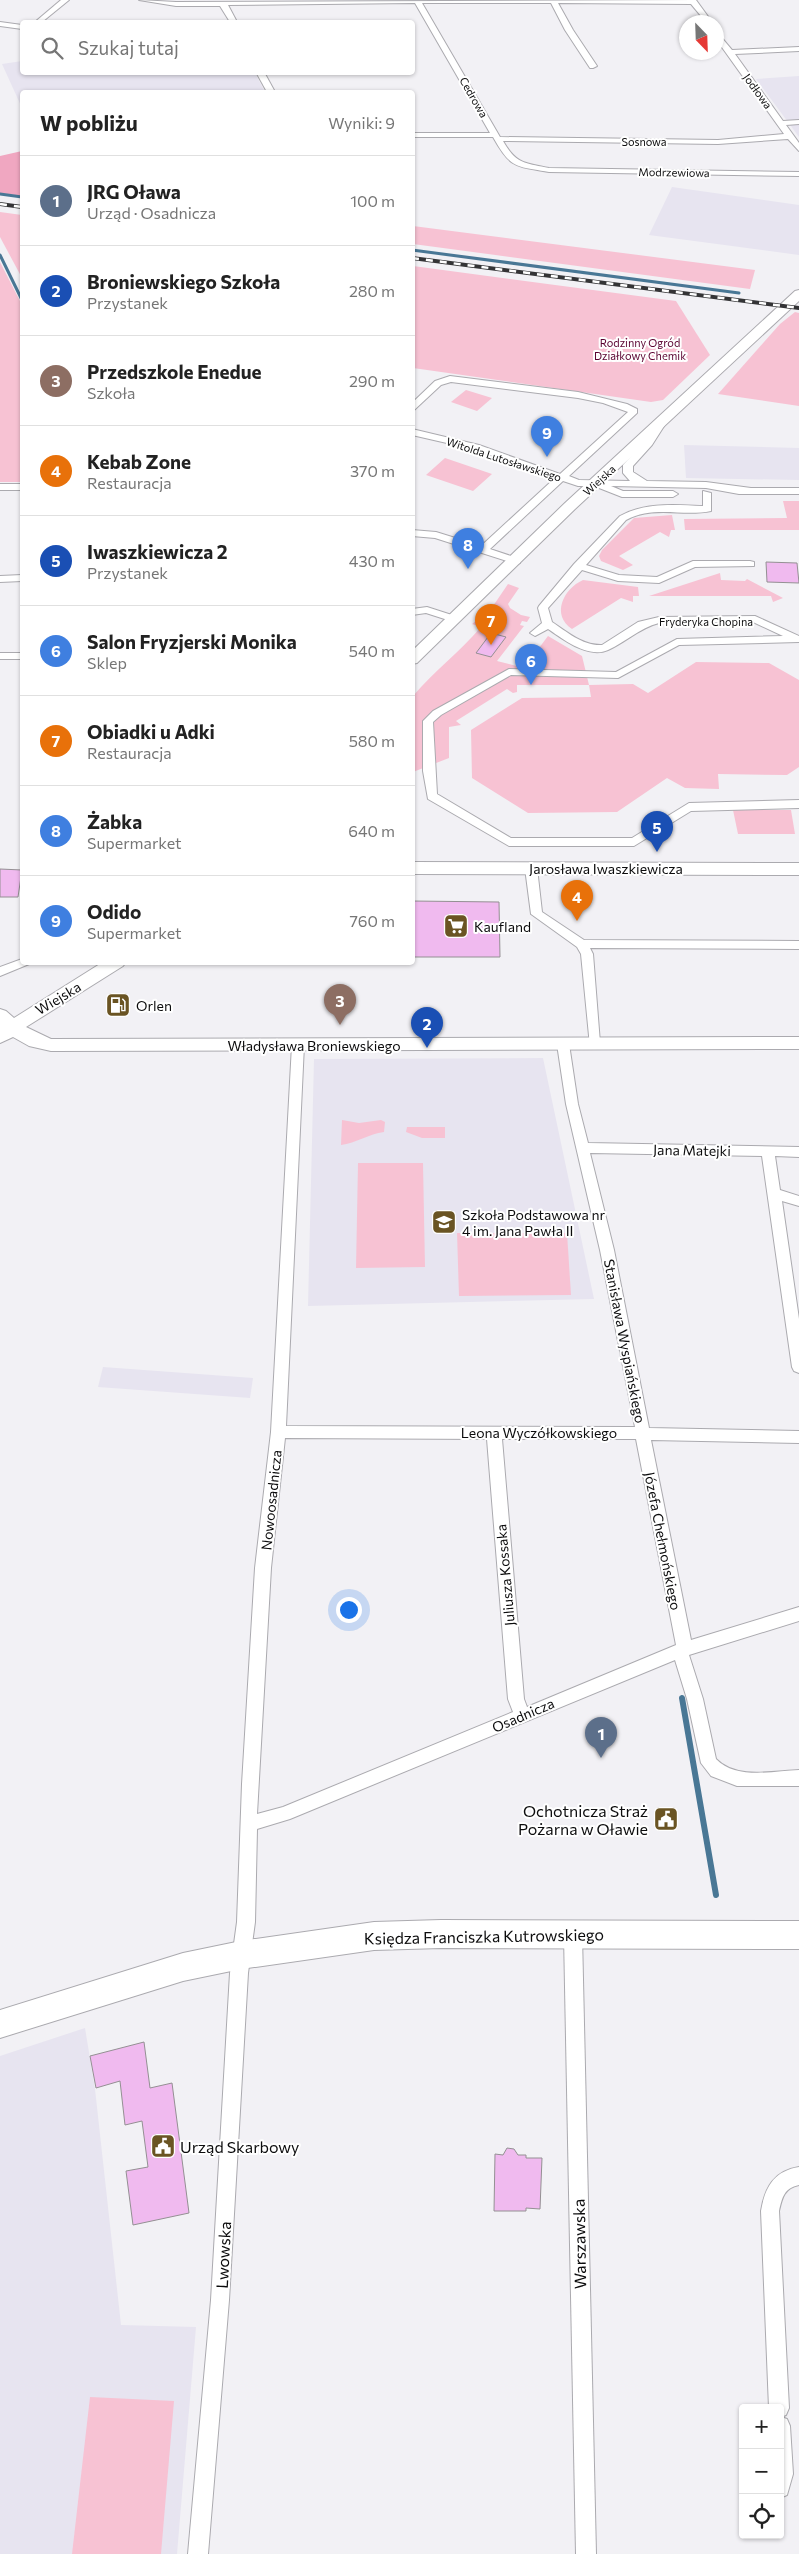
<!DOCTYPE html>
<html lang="pl">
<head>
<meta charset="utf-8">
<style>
  body { margin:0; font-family:Commissioner,sans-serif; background:#f2f2f2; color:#222 }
  .controls { position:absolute; right:15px; bottom:15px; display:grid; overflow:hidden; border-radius:5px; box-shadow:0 1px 4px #0004 }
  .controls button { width:45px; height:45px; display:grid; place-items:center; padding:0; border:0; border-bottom:1px solid #e0e0e0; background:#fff; color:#222; font:25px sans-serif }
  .compass { position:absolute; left:679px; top:15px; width:45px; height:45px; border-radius:50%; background:#fff; box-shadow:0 1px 4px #0004; rotate:157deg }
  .you { position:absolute; left:348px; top:1609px; width:18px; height:18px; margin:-12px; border:4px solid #fff; border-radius:50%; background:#1a73e8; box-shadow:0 0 0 8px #1a73e833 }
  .badge { display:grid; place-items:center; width:32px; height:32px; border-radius:50%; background:#6a5423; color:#fff; font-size:16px; font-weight:700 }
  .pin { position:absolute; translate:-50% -41px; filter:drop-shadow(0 1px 2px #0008) }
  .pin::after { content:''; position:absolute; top:26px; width:18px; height:15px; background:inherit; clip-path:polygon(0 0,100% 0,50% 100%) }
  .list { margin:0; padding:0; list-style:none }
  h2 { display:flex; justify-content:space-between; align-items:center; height:65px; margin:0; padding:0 20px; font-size:21px }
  h2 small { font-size:16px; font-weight:400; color:#767676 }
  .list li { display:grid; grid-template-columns:32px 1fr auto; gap:15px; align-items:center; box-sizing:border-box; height:90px; padding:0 20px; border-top:1px solid #e0e0e0 }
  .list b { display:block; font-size:19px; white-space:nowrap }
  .list p { margin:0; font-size:16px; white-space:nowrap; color:#767676 }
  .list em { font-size:16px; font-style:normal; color:#767676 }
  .icon { flex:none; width:28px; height:28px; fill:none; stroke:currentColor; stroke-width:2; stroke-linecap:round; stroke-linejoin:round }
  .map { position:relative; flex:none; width:799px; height:2554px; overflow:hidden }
  .search { position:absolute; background:#fff; box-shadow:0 1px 4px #0004; left:20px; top:20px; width:395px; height:55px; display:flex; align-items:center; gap:12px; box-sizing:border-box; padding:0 18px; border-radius:5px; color:#767676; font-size:19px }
  .panel { position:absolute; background:#fff; box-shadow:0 1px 4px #0004; left:20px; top:90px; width:395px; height:875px; border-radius:5px }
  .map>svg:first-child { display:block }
  .built { fill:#e7e4f0 }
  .green { fill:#f7c2d3 }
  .forest { fill:#f0a7c1 }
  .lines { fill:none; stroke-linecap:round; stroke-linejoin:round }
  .stream-far1 { stroke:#497795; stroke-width:3 }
  .stream { stroke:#497795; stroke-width:6 }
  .building { fill:#f0baef; stroke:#949093 }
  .street-casing { stroke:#abaaaf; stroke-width:2 }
  .secondary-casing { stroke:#abaaaf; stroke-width:2 }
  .primary-casing { stroke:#abaaaf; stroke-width:2 }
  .street { fill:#fff; fill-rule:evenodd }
  .secondary { fill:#fff; fill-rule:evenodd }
  .primary { fill:#fff; fill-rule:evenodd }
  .rail-casing { stroke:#343436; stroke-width:4 }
  .rail { stroke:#fff; stroke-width:2.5; stroke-dasharray:7; stroke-linecap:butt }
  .labels { text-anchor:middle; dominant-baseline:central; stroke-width:4; stroke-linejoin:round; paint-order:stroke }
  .far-street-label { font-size:11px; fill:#0c0c0d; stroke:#fff }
  .far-park-label { font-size:11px; fill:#590230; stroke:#fff }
  .street-label { font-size:14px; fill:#0c0c0d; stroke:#fff }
  .poi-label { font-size:14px; fill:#0c0c0d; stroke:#fff; text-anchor:start }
  .near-poi-label { font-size:16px; fill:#0c0c0d; stroke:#fff; text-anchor:end }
  .near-street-label { font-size:16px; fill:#0c0c0d; stroke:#fff }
</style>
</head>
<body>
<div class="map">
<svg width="799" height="2554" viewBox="0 0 799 2554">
  <rect width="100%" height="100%" fill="#f2f1f5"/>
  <g class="built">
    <path d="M22,61V72L255,73L265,92H22V108L2,64Z"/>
    <path d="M799,76V137L756,79Z"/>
    <path d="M672,187L799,205V255L649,235Z"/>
    <path d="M684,445L799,448V480L686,478Z"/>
    <path d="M543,1058L594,1299L308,1306L314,1059Z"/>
    <path d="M103,1367L253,1378L250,1398L98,1387Z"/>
    <path d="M85,2028L95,2089L121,2325L196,2327L177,2554H0V2056Z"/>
  </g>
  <g class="green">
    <path d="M0,212L22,215V278L0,237Z"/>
    <path d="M413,226L755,270L750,289L413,244Z"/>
    <path d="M0,262L21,303L22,314V482H0Z"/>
    <path d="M413,266L676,301L710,355L663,400L651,402L413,368Z"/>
    <path d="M795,312L799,313V406L718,394L780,324Z"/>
    <path d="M466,390L492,398L477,411L451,402Z"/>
    <path d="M445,458L492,474L473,491L426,475Z"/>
    <path d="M783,501H799V530H685L684,519L787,518Z"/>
    <path d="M672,515L675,530H671L669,537L660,532L619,556L633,565L623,570L601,561L599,556L602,550L634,518Z"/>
    <path d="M720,573L721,580L745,581L747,579L783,598L773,602L771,596H649Z"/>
    <path d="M583,580L638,587L639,596H633V602L621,598L572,629C551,615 563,589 583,580Z"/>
    <path d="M508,584L519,588L508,604L510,608L521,615L530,617L527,622L522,621L520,625L524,626L497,661L524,668L548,636L582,656L589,685L633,684L648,693L696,662L769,663L799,680V767L787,775L718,774L719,789L685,788L667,778L617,812L528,813L472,778L471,730L522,698L591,697L589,685H517V692L513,693L507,689L456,721L461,725L449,727V758L413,772V696C434,671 460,652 481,627L472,624L491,609Z"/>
    <path d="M733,810H791L795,834H738Z"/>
    <path d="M342,1120L359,1123L381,1120L385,1122L384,1132C369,1134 356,1143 341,1145Z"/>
    <path d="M407,1127H445V1138H422L406,1132Z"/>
    <path d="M358,1163H423L425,1267L356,1268Z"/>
    <path d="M457,1233H567L571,1295L459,1296Z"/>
    <path d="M90,2397L174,2401L161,2554H72Z"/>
  </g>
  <path class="forest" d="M22,151V196L0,193V156Z"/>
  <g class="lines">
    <g class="stream-far1">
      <path d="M0,194L22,197"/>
      <path d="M412,250L739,293"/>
      <path d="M0,255L22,300"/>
    </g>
    <path class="stream" d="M682,1698L716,1895"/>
  </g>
  <g class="building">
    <path d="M766,562L797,563L799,583L767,582Z"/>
    <path d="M491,633L506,637L491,657L476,653Z"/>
    <path d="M0,869L22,870L18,897H0Z"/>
    <path d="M412,901L499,902L500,957H412Z"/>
    <path d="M144,2042L150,2088L172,2083L189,2213L133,2225L126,2171L148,2167L142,2121L125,2125L120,2081L96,2088L90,2056Z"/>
    <path d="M507,2148L514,2149L518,2155H526V2158H542L540,2209L526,2208V2211H494L495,2154L503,2155Z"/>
  </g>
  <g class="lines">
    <defs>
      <g id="street">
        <path d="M61,0H69L42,22H35Z"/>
        <path d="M139,0L176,2L696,0L712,22H706L691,4L558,3L573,30L597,66L593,68H590L565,30L551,3H422L500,137L718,140L784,134L716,39V31L732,50L799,47V51L735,54L783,121L799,120V124L786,125L799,143V151L788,139L718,144L503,141C516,164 525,163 549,168L799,172V176L549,172C515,166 511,169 493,137H412V133H490L415,3L228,5L237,22H230L220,6H176Z"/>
        <path d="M0,22L22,25V29L0,26Z"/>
        <path d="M256,72H264L275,92H267Z"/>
        <path d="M450,376L578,392L627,404L637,409V413L569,476L579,480L630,481L623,473V465L645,441L658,421L661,420L666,423L652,445L633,466V472L647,481L706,482L751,488H799V494H739L706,488L611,486L623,491H673L678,494L673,497H622L594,486H578L563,481L490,549L520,559V563L516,564L435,538L412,536V530L436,532L481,546L555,478L473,449L412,435V429L479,445L560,474L628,412L603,403L578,398L451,382L441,385L412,412V403L435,381Z"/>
        <rect x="0" y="484" width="22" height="6"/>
        <path d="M703,491L711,493V511C683,517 654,505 626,520L586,565L619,575L657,577L693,561H750L754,562V566L695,567L659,583L618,581L582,570L548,608L552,622C567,632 583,646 602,645L638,622L659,617L755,616L799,636V642L679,645L618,678L511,675L441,715L433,722L437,794L511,838H632L689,803L799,800V808L691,811L634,846H509L428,799L423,771V721L433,711L509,669L616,672L677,639L783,636L753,622L659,623C639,628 626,642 608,650C588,659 563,639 548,629L535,636L530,633L542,623L538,608L539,606L574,564L620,516C645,502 675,505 703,506Z"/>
        <path d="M22,575V581L0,582V576Z"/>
        <path d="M427,607L458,617L459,619L454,622L426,613L412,615V609Z"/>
        <rect x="0" y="653" width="22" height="6"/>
        <path d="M531,864L537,868L542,912L584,940L799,941V949L590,948L593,954L600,1043L594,1047L590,1046L581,954L577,947L531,914L525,868Z"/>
        <path d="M22,959V962H34L0,976V967Z"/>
        <path d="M563,1040L569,1044L578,1104L588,1143L799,1147V1157L775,1156L780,1190L799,1196V1206L782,1201L799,1319V1373L794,1371L792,1367L762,1156L590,1153L614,1250L649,1428L799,1431V1443L651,1440L691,1640L799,1607V1621L689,1655L703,1699L716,1759C736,1780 773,1771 799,1770V1786H737L711,1776L701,1763L687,1699L675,1660L290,1819L257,1829L255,1922L248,1973L229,2300L208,2554H188L211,2300L230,1973L237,1922L242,1784L255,1568L271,1432L292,1045L298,1041L304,1045L286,1426L635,1427L600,1250L566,1104L557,1044ZM285,1438L487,1439L508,1699L513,1712L283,1807L257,1814L271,1568ZM502,1439H636L676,1645L527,1707L524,1699Z"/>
        <path d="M573,1927L579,1929L582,1935L596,2554H576L564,1935L567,1929Z"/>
        <path d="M799,2167V2185C784,2188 782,2198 779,2211L789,2408L786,2415L781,2417L787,2419L790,2426L793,2474L787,2495L780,2498V2408H769L761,2211C765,2187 774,2171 799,2167Z"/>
      </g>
      <g id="secondary">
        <path d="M799,290V301L575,509L417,663L412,664V651L565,503L795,291Z"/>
        <path d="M412,862L799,863V875L412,874Z"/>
        <path d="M103,962H126L123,966L26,1027L51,1039L799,1037V1049L51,1051L29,1046L13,1037L0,1043V1009L6,1011L14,1018Z"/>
      </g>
      <path id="primary" d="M441,1920L799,1921V1949L441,1948L374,1950L241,1969L183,1981L0,2038V2010L183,1953L241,1941L374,1922Z"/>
    </defs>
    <use href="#street" class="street-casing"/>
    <use href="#secondary" class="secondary-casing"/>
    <use href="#primary" class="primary-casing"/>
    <use href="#street" class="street"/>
    <use href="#secondary" class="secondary"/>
    <use href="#primary" class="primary"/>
    <defs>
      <g id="rail">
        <path d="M0,204L22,207"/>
        <path d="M412,258L799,308"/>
      </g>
    </defs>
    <use href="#rail" class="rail-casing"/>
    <use href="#rail" class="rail"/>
  </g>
  <defs>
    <symbol id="supermarket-square" viewBox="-11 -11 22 22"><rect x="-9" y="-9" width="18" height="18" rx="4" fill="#6a5423" stroke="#fff"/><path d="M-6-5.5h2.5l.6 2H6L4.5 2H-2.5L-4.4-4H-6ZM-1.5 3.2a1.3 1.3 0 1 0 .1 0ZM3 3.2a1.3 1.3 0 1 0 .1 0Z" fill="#fff"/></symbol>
    <symbol id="fuel-square" viewBox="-11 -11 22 22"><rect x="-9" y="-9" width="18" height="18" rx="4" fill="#6a5423" stroke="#fff"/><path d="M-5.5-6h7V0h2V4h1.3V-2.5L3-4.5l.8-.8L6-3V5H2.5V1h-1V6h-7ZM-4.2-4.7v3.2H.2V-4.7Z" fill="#fff"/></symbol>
    <symbol id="school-square" viewBox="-11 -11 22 22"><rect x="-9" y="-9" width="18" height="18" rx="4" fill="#6a5423" stroke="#fff"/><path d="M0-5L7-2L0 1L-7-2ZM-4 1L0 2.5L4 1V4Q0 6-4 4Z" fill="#fff"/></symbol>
    <symbol id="civic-square" viewBox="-11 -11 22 22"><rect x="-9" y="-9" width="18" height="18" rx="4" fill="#6a5423" stroke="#fff"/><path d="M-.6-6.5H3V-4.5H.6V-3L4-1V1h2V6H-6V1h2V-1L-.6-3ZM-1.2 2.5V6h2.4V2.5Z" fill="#fff"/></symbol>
  </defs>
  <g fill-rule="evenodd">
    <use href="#supermarket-square" x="442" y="912" width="28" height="28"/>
    <use href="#fuel-square" x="104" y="991" width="28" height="28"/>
    <use href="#school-square" x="430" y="1208" width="28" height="28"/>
    <use href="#civic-square" x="652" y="1805" width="28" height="28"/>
    <use href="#civic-square" x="149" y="2132" width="28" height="28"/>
  </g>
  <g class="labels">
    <g class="far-street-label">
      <text transform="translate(758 91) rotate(54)">Jodłowa</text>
      <text transform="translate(474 97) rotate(60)">Cedrowa</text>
      <text x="644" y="141">Sosnowa</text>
      <text transform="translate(674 172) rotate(1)">Modrzewiowa</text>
      <text transform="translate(504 459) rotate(18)">Witolda Lutosławskiego</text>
      <text transform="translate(599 480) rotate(-42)">Wiejska</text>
      <text x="706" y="621">Fryderyka Chopina</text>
    </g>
    <g class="far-park-label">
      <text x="640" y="342">Rodzinny Ogród<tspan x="640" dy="13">Działkowy Chemik</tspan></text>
    </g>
    <g class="street-label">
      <text x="606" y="868">Jarosława Iwaszkiewicza</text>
      <text transform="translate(58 998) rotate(-31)">Wiejska</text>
      <text x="314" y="1045">Władysława Broniewskiego</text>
      <text transform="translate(692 1150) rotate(1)">Jana Matejki</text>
      <text transform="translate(625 1341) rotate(79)">Stanisława Wyspiańskiego</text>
      <text x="539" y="1432">Leona Wyczółkowskiego</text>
      <text transform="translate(271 1500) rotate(-84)">Nowoosadnicza</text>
      <text transform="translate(663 1541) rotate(79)">Józefa Chełmońskiego</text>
      <text transform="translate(505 1575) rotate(-95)">Juliusza Kossaka</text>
      <text transform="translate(523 1715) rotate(-23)">Osadnicza</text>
    </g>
    <g class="poi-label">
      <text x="474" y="926">Kaufland</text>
      <text x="136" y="1005">Orlen</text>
      <text x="462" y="1214">Szkoła Podstawowa nr<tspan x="462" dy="16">4 im. Jana Pawła II</tspan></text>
    </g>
    <g class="near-poi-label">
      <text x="648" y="1810">Ochotnicza Straż<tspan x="648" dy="18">Pożarna w Oławie</tspan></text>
      <text x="180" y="2146" text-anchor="start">Urząd Skarbowy</text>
    </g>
    <g class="near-street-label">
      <text transform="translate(484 1936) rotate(-1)">Księdza Franciszka Kutrowskiego</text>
      <text transform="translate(579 2244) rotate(-91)">Warszawska</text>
      <text transform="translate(223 2255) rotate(-87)">Lwowska</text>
    </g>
  </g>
</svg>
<div class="controls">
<button>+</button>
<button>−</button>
<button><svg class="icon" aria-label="locate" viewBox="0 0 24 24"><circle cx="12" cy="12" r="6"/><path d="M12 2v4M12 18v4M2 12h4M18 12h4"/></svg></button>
</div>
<svg class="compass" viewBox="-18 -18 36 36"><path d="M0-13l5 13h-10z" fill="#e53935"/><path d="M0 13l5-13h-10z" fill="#767676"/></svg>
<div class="you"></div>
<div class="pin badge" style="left:601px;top:1758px;background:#5c6f8a">1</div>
<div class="pin badge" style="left:427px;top:1048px;background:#1a4fb4">2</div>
<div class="pin badge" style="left:340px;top:1025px;background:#8d6e63">3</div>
<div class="pin badge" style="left:577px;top:921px;background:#e8710a">4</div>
<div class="pin badge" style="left:657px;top:852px;background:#1a4fb4">5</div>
<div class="pin badge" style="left:531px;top:685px;background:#3f7fe0">6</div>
<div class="pin badge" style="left:491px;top:645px;background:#e8710a">7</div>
<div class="pin badge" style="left:468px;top:569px;background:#3f7fe0">8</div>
<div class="pin badge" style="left:547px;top:457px;background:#3f7fe0">9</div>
<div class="search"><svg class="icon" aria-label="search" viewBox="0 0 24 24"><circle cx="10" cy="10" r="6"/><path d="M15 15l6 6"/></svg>Szukaj tutaj</div>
<section class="panel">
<h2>W pobliżu<small>Wyniki: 9</small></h2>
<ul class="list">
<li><span class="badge" style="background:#5c6f8a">1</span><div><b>JRG Oława</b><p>Urząd · Osadnicza</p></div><em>100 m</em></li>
<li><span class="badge" style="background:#1a4fb4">2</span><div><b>Broniewskiego Szkoła</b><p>Przystanek</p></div><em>280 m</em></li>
<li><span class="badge" style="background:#8d6e63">3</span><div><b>Przedszkole Enedue</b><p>Szkoła</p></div><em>290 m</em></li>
<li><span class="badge" style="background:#e8710a">4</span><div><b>Kebab Zone</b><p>Restauracja</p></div><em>370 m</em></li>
<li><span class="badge" style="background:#1a4fb4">5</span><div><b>Iwaszkiewicza 2</b><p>Przystanek</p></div><em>430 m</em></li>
<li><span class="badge" style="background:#3f7fe0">6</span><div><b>Salon Fryzjerski Monika</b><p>Sklep</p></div><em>540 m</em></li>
<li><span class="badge" style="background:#e8710a">7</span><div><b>Obiadki u Adki</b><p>Restauracja</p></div><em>580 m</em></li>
<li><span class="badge" style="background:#3f7fe0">8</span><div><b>Żabka</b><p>Supermarket</p></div><em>640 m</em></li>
<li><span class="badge" style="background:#3f7fe0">9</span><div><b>Odido</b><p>Supermarket</p></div><em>760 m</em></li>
</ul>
</section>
</div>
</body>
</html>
